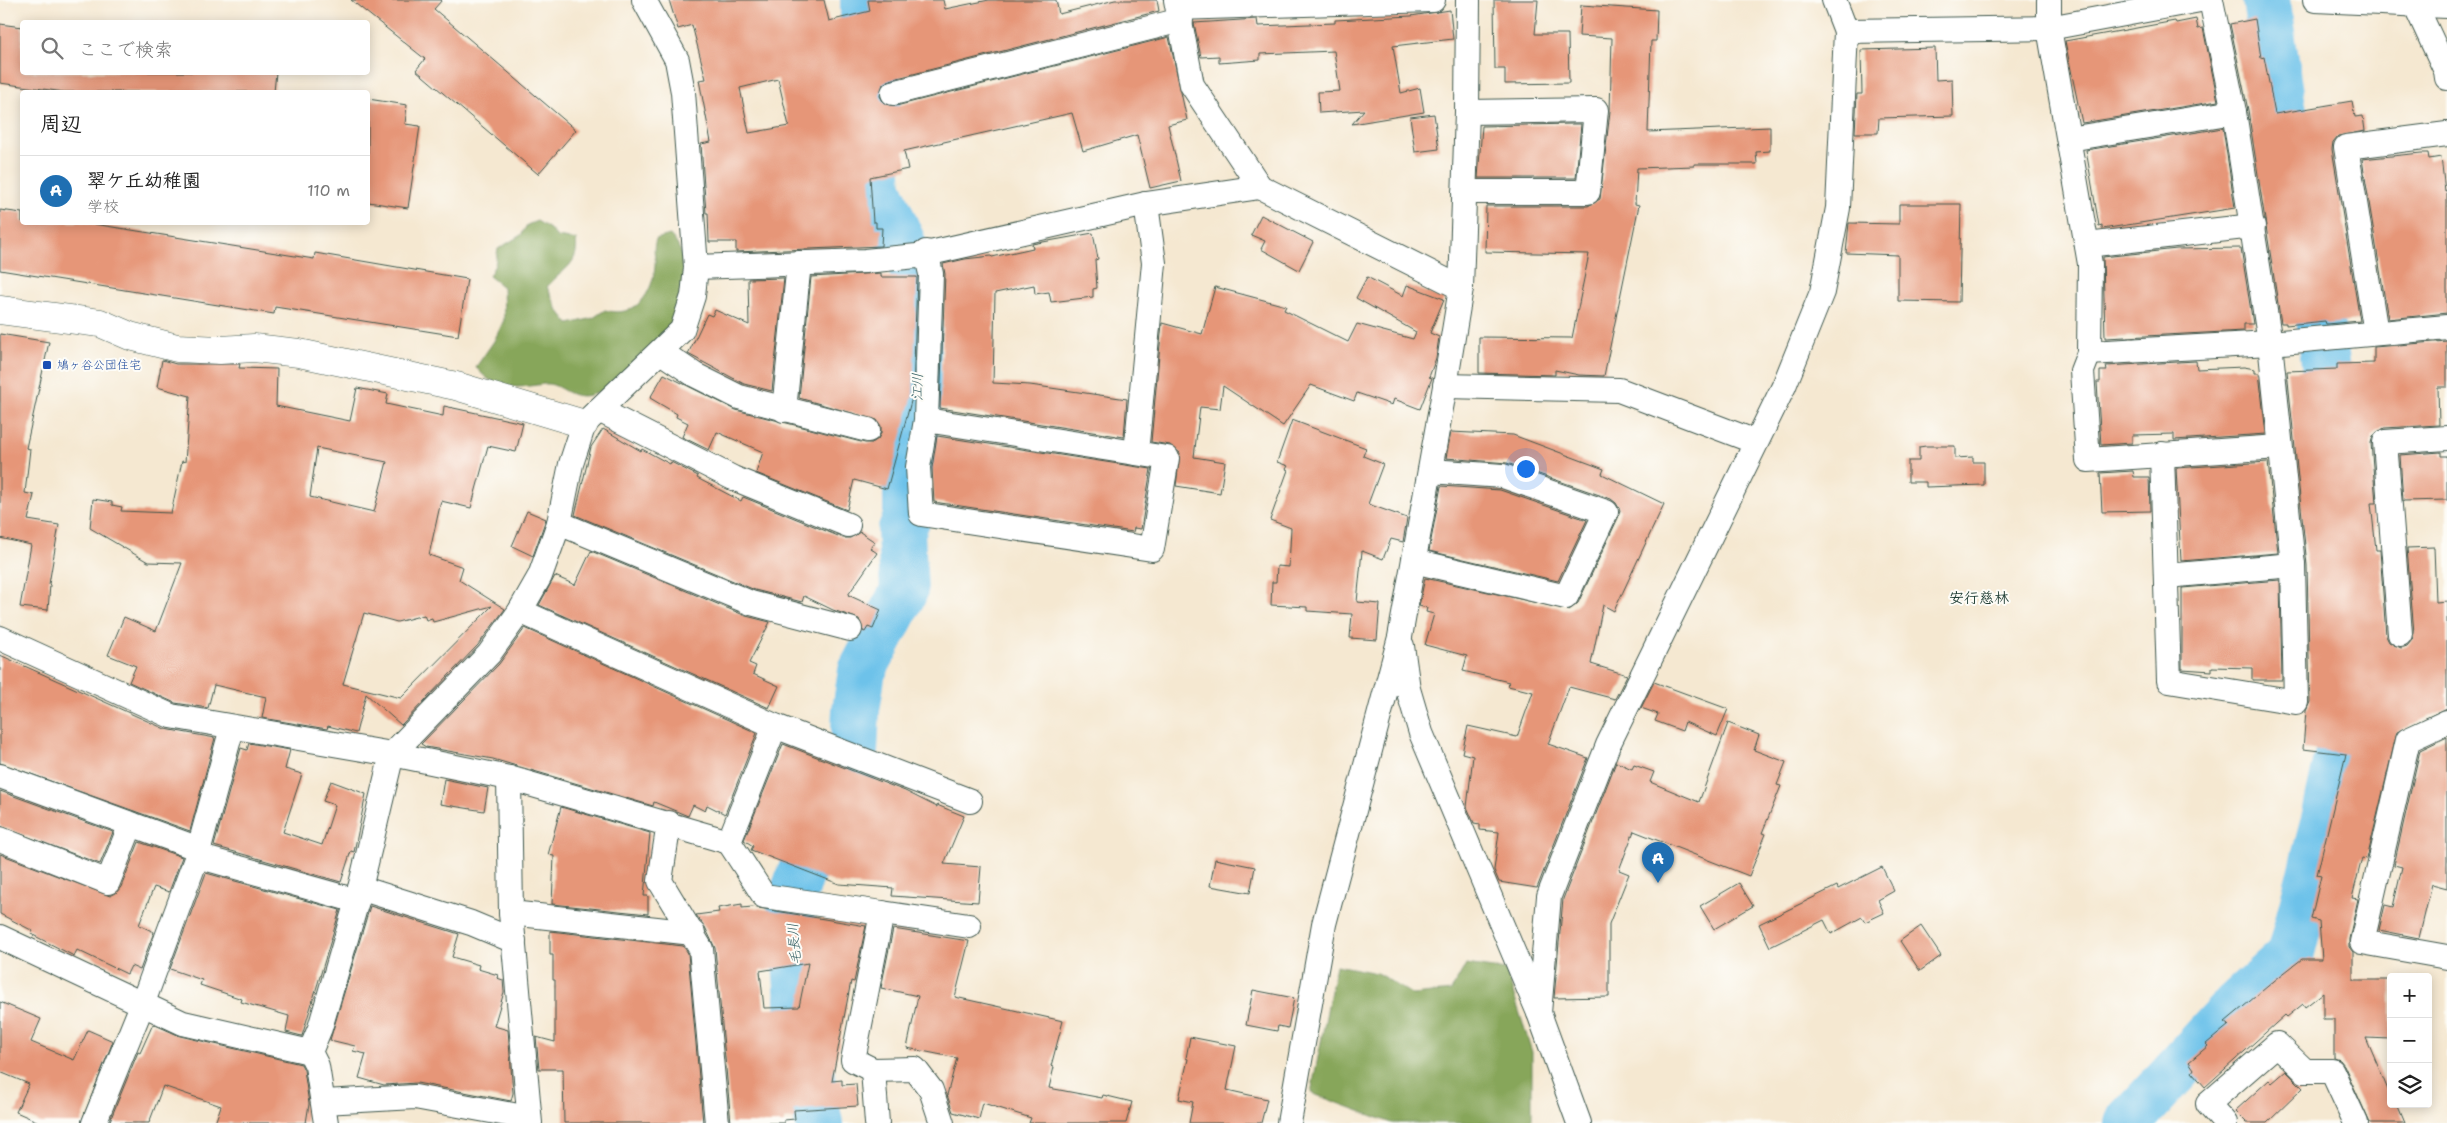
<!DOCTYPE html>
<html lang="ja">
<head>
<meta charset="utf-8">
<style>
  body { margin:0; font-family:"Shantell Sans","Klee One",sans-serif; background:#f2f2f2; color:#222 }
  .controls { position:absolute; right:15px; bottom:15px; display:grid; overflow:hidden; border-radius:5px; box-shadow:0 2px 12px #0003 }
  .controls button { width:45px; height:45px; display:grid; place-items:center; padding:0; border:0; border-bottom:1px solid #e0e0e0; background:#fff; color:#222; font:25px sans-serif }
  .you { position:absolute; left:1525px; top:468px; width:18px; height:18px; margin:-12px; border:4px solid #fff; border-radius:50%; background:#1a73e8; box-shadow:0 0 0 8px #1a73e833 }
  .badge { display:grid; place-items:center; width:32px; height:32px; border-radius:50%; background:#1f6fb2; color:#fff; font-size:16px; font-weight:700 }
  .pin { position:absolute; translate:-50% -41px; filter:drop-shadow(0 1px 2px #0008) }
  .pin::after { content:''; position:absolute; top:26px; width:18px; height:15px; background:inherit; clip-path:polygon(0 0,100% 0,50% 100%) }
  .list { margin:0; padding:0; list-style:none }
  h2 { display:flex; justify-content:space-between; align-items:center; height:65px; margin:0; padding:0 20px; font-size:21px }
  h2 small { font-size:16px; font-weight:400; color:#767676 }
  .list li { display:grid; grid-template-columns:32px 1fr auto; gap:15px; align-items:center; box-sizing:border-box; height:70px; padding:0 20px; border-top:1px solid #e0e0e0 }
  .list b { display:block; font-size:19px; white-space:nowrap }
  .list p { margin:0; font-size:16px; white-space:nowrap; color:#767676 }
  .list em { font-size:16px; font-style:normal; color:#767676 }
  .icon { flex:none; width:28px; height:28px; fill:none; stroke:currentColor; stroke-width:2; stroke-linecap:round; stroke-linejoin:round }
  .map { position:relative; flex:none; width:2447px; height:1123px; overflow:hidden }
  .search { position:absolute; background:#fff; box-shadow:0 2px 12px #0003; left:20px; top:20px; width:350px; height:55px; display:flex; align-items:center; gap:12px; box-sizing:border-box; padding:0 18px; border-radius:5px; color:#767676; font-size:19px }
  .panel { position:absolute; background:#fff; box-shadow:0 2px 12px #0003; left:20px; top:90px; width:350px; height:135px; border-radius:5px }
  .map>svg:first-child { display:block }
  .forest { fill:#87a65a; stroke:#537247 }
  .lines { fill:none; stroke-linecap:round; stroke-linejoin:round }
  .river { stroke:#6dc2ea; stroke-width:48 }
  .building { fill:#e69678; fill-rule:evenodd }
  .street-casing { stroke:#3f574c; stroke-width:26 }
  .secondary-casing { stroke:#3f574c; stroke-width:29 }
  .street { stroke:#fff; stroke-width:24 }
  .secondary { stroke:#fff; stroke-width:28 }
  .transit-dot { fill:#1a4fb4; stroke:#fdfcf7; stroke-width:2 }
  .labels { text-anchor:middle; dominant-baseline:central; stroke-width:4; stroke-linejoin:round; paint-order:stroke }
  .transit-label { font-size:12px; fill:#164399; stroke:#fdfcf7; text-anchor:start }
  .water-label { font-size:14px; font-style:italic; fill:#325e62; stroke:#fdfcf7 }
  .quarter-label { font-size:15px; font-weight:bold; fill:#1f3d34; stroke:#fdfcf7 }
</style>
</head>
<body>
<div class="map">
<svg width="2447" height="1123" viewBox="0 0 2447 1123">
  <rect width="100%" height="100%" fill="#fdfcf7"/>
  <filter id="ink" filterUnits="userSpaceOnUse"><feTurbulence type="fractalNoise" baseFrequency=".02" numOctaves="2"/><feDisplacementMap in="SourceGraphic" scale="10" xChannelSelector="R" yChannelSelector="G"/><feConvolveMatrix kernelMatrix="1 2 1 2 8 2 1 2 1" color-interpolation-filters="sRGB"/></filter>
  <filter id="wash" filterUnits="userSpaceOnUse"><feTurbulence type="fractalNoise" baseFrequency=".0096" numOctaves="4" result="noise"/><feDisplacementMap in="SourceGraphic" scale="20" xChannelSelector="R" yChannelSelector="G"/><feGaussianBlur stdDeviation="1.12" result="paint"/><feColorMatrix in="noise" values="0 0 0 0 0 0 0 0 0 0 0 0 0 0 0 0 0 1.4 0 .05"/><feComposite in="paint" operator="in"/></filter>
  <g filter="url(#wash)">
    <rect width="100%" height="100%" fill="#f5e8d1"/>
    <g class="forest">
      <path d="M537,221L550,229L557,237L576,240C580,265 561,270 547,287L558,310L569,324L593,318L605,310C635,319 653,294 655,266C656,255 652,251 656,239L670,235C698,264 682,315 658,342C650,351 639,359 630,368C620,377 608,390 594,394C568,402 561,382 544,384C517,388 495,392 476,367L494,341L504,320L503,287L489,276L495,265L498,249L521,235L527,225Z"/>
      <path d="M1466,964L1506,970L1532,1052V1119L1529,1123H1392L1311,1093L1336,965L1377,973L1413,995L1451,991Z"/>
    </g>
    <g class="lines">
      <g class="river">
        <path d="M2266,0L2282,106L2297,175"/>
        <path d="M2313,256L2333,435"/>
        <path d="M819,1123L813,1094L808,1049L799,1046V1000L791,902L816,830L853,772L856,710L862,671L904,591L901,532L907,518V472L916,419L918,280L878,188L875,144L877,72L864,35V0"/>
        <path d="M2128,1123L2237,1004L2290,956L2326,815L2339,753L2347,689"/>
      </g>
    </g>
    <g id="blocks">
      <g class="building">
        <path d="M351,0H442L434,9L576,130L538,174L416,70L425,59Z"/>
        <path d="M669,0H824L829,21L870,11L868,0H943L945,9L989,0H1056L1059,14L1115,0H1157L1159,11L890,80L883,84L880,96L884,103L896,106L1169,37L1187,120L1168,125L1181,181L1150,188L1137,135L1083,151L1072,113L904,151L908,169L870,177L873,222H876V228H882L881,246L736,252V242H709L708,213H706L701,144L711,142L699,80L706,79L692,25L678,29ZM778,79L789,126L749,133L740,88Z"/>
        <path d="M1494,0H1538L1535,34H1568L1569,83L1505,84V69H1495Z"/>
        <path d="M1581,5L1657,10L1656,41H1651L1648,132L1770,127V151L1756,152L1757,164H1694V166L1637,168L1635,204L1639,205L1604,376L1579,375L1555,370V375L1479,373V337L1572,338L1589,254L1485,252L1486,206H1588L1600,199L1610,111L1612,38L1579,36Z"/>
        <path d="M1450,10L1453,39L1393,46L1401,93L1420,88L1424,112L1352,124L1364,110L1319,113L1318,92L1340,91L1334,51L1260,54V60L1219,63V56L1201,57L1194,23L1257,19L1258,26L1335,23V20L1411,16Z"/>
        <path d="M2196,19L2198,29L2203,28L2218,101L2082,123L2065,41L2175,21L2176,23Z"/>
        <path d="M2255,19L2261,58L2264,57L2275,114L2352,101L2355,117L2363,116L2365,131L2338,136L2333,142L2332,149L2360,321L2326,324L2325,321L2286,325V323H2281L2248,110L2230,24Z"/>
        <path d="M0,24L22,27V72H276L274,92H64L0,83Z"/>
        <path d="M1935,48L1936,80L1952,79L1953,116L1879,118L1878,133H1855L1857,94H1862L1861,50Z"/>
        <path d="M368,99L407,105L405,124L420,126L408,208L368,202Z"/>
        <path d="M1434,114L1439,149L1415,152L1410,117Z"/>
        <path d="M1572,124H1581L1576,178H1478L1482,126Z"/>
        <path d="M2223,128L2235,208L2102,229V225L2099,226L2086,150Z"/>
        <path d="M2421,153H2428L2429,159L2441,157L2445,191L2447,190V313L2388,319L2362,159Z"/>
        <path d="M1899,204H1961L1959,302L1898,301V255L1846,253L1849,223L1899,224Z"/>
        <path d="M0,210L22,213V222H81L314,259L315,253L467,279L458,336L275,307L274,314L0,270Z"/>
        <path d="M1261,215L1313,242L1299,270L1261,249L1265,241L1251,235Z"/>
        <path d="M1093,233L1098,259L1095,260L1097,288L1093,289V297L1051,302L1049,292L1035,294L1034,285L995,293L993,383L1030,385L1127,399L1124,437L940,408L945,274L943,264L965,259L991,256L992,257L1033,248L1032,244Z"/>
        <path d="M2241,248L2253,324H2244V331L2105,338L2103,257L2177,249Z"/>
        <path d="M881,273V277H917L913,394L887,489L854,480L847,510L756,473L763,452L717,432L709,450L682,437L688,423L676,417L677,414L650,398L664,374L736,410L865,443H872L878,439L881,433V426L877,420L799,398L811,277Z"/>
        <path d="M1367,277L1403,296L1407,285L1444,299L1430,333L1439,337L1436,358L1429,377L1432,378L1420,409L1394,399L1392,405L1357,393L1354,401L1311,385L1283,426L1223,386L1220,409L1200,407L1194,457L1225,462L1220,493L1176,486L1180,453L1170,445L1151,442L1162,323L1202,334L1215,287L1286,306L1284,310L1348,342L1357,324L1413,339L1416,332L1356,298Z"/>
        <path d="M784,278L772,391L744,384L688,354L707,314L712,316L715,310L749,325L748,279Z"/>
        <path d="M0,334L49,342L26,448L30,449L25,493L34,495L28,520L59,525L49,584L50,585L48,610L20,607L31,545L0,538Z"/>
        <path d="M2447,341V387H2438L2439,425L2384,428L2373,436L2371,443L2376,503H2371L2376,550H2380L2386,636L2389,642L2401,648L2407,646L2412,640L2414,633L2407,548L2434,547L2436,602L2447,601V708L2397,732L2367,859L2362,858L2352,898L2358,899L2349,939V947L2353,952V980H2391V1039L2366,1038L2391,1097V1104H2397L2405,1123H2370L2344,1065L2340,1060L2334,1058V1019H2323V993L2305,1007L2303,1004L2287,1017L2285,1015L2205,1087L2192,1072L2194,1069L2189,1062L2208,1046L2206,1044L2229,1025L2225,1022L2280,976L2302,959H2322L2319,921L2311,919L2321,876L2317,875L2346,754L2303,749L2306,711L2310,702L2307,565L2287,371L2337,369V364L2374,363V347Z"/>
        <path d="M162,360L176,364H240L239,368L277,369L276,406L350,421L357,388L388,394L386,404L443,416L444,406L523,423L516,452L488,446L471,508L441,501L429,555L463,567L459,580L505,609L478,645L401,725L366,694L356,733L328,726L327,729L262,718L266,697L214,685L208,708L175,703L129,682L136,666L108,655L124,617L156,631L182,563L148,562L90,528L93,499L112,502V505L122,507L121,511L171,513L182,461L185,462L190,396L157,387ZM317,448L387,462L374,512L310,497ZM492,606L401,698L343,684L364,613L397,622L424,615L426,620L432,618L433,622Z"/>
        <path d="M2196,361L2197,369L2244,367L2255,369V373H2259L2266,434L2174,440V434L2132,435V443L2101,445L2097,382H2100V371H2107L2106,366Z"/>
        <path d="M1292,420L1366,448L1363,456L1383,464L1368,504L1407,518L1403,542L1391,539L1383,559L1362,551L1357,602L1380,604L1377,640L1350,638L1352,614L1307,611V607L1271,605L1272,582H1276L1277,566L1289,567L1291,528L1270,520L1288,470L1286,469L1288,466L1277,462Z"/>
        <path d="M603,429L641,451L642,449L670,464L671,462L698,476L697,478L741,501L743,497L843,538H850L860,532L875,542L870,548L877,553L848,595L881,610L873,629L868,627L865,632L863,631L859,619L833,610L804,596L802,602L755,590L575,515L591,447Z"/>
        <path d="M1451,432L1513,435L1604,469L1602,474L1664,504L1614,611L1603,605L1591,664L1627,675L1615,699L1569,687L1548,744L1588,758L1537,888L1499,882L1494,870L1499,832L1480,830V824L1474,823L1467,807L1473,756L1462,753L1468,726L1517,737L1533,692L1508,686L1509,682L1463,671L1467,656L1425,645L1434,614L1426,612L1427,608L1419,606L1425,578L1569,610L1578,603L1618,518L1620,510L1616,503L1611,499L1507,463L1446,458Z"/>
        <path d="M937,436L1151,469L1141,529L1134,528L1133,532L934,502L932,468Z"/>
        <path d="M1926,446H1955V458L1973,457V462H1984V485L1926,487V482H1908V461H1919V447Z"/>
        <path d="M2441,452V456H2447V500L2403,501L2400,455Z"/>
        <path d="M2268,462L2278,553L2181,561L2176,468Z"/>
        <path d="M2133,471L2134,477H2149L2150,511L2102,512L2100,473Z"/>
        <path d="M1441,486L1500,490L1587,520L1558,581L1429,551Z"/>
        <path d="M527,511L546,519L533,556L512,546Z"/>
        <path d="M591,551L746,616L770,622L749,663L756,666L753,674L779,686L769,708L539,605L555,576L575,585Z"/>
        <path d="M2280,580L2282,680H2252V668L2212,667V671L2182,669V588Z"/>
        <path d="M525,628L757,733L725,814L707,805L705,811L693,805L688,816L654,802L653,806L493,759L426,747L421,744L499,664Z"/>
        <path d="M0,655L165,729L215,738L190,831L0,763Z"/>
        <path d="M1654,682L1728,709L1717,736L1685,722L1682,731L1655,721L1658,714L1641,708Z"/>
        <path d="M1728,723L1759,735L1754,750L1786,762L1777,785L1781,786L1762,833L1766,834L1749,876L1634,831L1619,870L1629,874L1609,924V997L1554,998L1563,899L1616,762L1632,769L1634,765L1654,772L1650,782L1699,802Z"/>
        <path d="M2447,737V888L2432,884L2419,938L2379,930L2385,905L2393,907L2402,867L2394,865L2420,750Z"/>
        <path d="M249,743L290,750L285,769L302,774L283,832L322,845L335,805L323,801L331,781L366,794L354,852L351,851L341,882L214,846L241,748L247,750Z"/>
        <path d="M783,744L905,791L937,807V805L964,816L944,864L981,867L978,902L892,896L893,888L839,884L751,850L753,846L744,840Z"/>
        <path d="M444,779L488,788L484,811L440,804Z"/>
        <path d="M0,791L113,832L100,864L0,826Z"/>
        <path d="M561,807L650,833L644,896H648V914L552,904L554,856L548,855Z"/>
        <path d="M139,842L182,857L169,892L154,887L139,925L154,932L140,970L131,966L127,974L77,950L74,956L31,934L33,931L0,914V854L110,896L116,893L121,887Z"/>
        <path d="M1215,859L1255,867L1250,893L1210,886Z"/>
        <path d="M1882,867L1894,891L1878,900L1884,913L1865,922L1862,917L1831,934L1824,920L1770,947L1759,924L1837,886L1838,889Z"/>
        <path d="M206,873L340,910L302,1036L286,1032L289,1016L241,1002L242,999L200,985L202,980L170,969Z"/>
        <path d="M1739,883L1753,906L1714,929L1700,906Z"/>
        <path d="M742,904V908L752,907L866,926L854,982L851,981L832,1081L842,1080V1085L856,1084L858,1106L794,1110L795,1119L784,1120V1123H731L715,948L705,927L696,915L719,912L718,908ZM808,963L799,1007L764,1008L760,971Z"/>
        <path d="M370,906L459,934L452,957L479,965L478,969L498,975L497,978L503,980L504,992L494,1026L508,1030L513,1093L511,1101L417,1083L384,1085L359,1078L366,1054L353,1051L355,1046L330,1040Z"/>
        <path d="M1921,926L1941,956L1920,971L1900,941Z"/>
        <path d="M893,929L969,941L955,997L1063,1021L1051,1066L1054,1067L1049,1088L1102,1098L1103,1095L1132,1102L1126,1123H1029L1031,1118L983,1103L979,1119L953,1112L947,1095L957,1058L907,1048L918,996L881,988Z"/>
        <path d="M550,931L683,946L688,953L703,1123H564L563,1069H539L536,1037L555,1042V980H553V955H550Z"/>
        <path d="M1253,990L1294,998L1288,1028L1278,1026L1277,1031L1246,1025Z"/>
        <path d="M0,1002L41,1019L31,1042L74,1060L88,1030L113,1041L81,1123H41L16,1112L29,1084L0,1072Z"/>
        <path d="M153,1024L180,1036L301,1064L304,1070L309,1104L306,1123H215L221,1106L163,1086L149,1123H109L138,1052L140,1053Z"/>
        <path d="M1190,1037L1236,1046L1227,1090L1267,1099L1261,1123H1189L1193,1102L1179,1099L1188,1059L1186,1058Z"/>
        <path d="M2286,1071L2303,1088L2267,1123H2247L2235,1111L2269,1080L2272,1083Z"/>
      </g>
    </g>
  </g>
  <g filter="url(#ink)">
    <use href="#blocks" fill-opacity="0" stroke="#3f574c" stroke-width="1"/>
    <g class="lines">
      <defs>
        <g id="street">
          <path d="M1176,0L1192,85L1260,187L1461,288"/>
          <path d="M1834,0L1846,31L2049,28L2200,0"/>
          <path d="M2049,0V28L2090,264L2089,353L2082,371L2088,460L2279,447"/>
          <path d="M2315,0L2447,6"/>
          <path d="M2413,0L2446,71L2447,78"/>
          <path d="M1178,8L1433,0"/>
          <path d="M893,93L1181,20"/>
          <path d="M2069,139L2234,112"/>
          <path d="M1464,192H1588L1596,110L1467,112"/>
          <path d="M2087,245L2253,226"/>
          <path d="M926,252L931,274L926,420L918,467L921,514L1152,549L1167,458L926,420"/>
          <path d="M696,267L865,261L917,256L1146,204L1260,187"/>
          <path d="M2376,333L2346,147L2447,134"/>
          <path d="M661,352L695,375L739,397L868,430"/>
          <path d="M2089,353L2270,343L2447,327"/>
          <path d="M1445,386L1619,390L1756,442"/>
          <path d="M599,410L733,478L848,525"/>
          <path d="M784,410L799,263"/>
          <path d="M1136,453L1154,263L1146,204"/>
          <path d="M2162,454L2169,681L2296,702L2293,565L2270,343L2234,112L2211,0"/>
          <path d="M559,523L751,603L850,629"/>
          <path d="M1414,561L1566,597L1606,512L1503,476L1430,471"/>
          <path d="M2166,576L2293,565"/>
          <path d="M520,611L775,726L970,801"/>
          <path d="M2400,634L2385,442L2447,438"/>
          <path d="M0,638L171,716L392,754L509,778L729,842"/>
          <path d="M1402,646L1408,689L1421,733L1539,1013L1579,1123"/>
          <path d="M2447,722L2408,740L2362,942L2447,957"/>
          <path d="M775,726L729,842L764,896L882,913L853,1060L873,1070L915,1069L931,1090L942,1123"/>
          <path d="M0,776L199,849"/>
          <path d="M509,778L511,913L530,1123"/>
          <path d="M669,823L660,881L701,949L717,1123"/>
          <path d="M0,839L108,882L131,824"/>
          <path d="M197,856L357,901"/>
          <path d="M360,888L471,923L514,941"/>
          <path d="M511,913L693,933"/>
          <path d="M882,913L969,926"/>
          <path d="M0,937L183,1023L310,1052"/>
          <path d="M1539,1013L1549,896L1608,745L1784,386L1822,292L1838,208L1846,31"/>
          <path d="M873,1070L877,1123"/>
          <path d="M324,1102L415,1097L529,1118"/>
          <path d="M94,1123L142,1005L197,856L232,728"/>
          <path d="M326,1123L317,1066L310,1052L320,1028L357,901L392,754L489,654L520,611L540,576L559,523L571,464L584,424L682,330L693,296L696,267L683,92L677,60L644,0"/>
          <path d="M1289,1123L1324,924L1400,637L1445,386L1461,288L1467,112L1468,0"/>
          <path d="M2225,1123L2208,1104L2277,1044L2305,1071H2332L2356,1123"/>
        </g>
        <path id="secondary" d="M0,310L100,323L130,336L177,348L220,350L254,348L299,353L456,386L584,424"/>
      </defs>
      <use href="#street" class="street-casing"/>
      <use href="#secondary" class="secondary-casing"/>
      <use href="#street" class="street"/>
      <use href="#secondary" class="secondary"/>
    </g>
  </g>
  <rect class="transit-dot" x="42" y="360" width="10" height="10" rx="2.5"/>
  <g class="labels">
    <g class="transit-label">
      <text x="57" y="365">鳩ヶ谷公団住宅</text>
    </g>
    <g class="water-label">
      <text transform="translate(917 387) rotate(-89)">江川</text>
      <text transform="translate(794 944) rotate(-95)">毛長川</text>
    </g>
    <g class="quarter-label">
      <text x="1979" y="598">安行慈林</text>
    </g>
  </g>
</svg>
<div class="controls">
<button>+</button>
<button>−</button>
<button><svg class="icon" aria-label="layers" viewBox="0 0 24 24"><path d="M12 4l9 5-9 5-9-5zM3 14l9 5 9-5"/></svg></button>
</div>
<div class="you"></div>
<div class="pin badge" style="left:1658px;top:883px">A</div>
<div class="search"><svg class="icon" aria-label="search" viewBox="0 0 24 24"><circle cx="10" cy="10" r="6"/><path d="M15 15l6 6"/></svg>ここで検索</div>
<section class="panel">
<h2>周辺<small></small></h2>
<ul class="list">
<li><span class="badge">A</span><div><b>翠ケ丘幼稚園</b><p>学校</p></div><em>110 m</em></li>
</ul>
</section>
</div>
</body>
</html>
